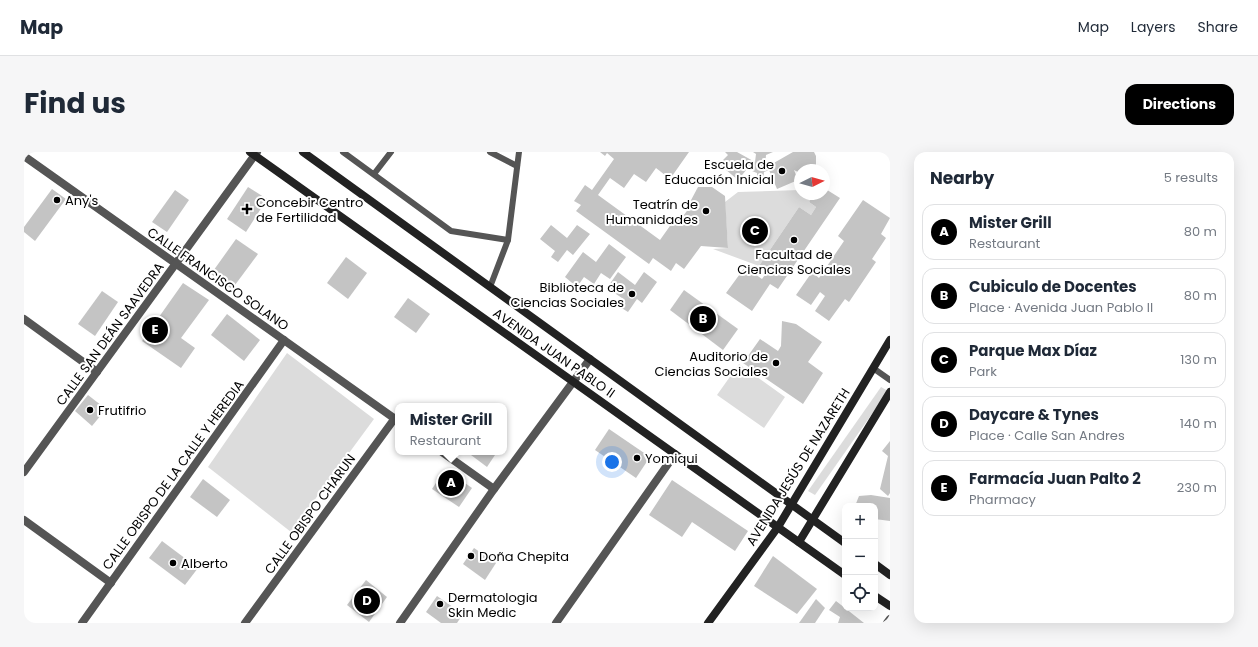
<!DOCTYPE html>
<html lang="en">
<head>
<meta charset="utf-8">
<style>
  body { margin:0; font-family:Poppins,sans-serif; background:#f6f6f7; color:#1f2937 }
  .controls { position:absolute; right:12px; bottom:12px; display:grid; overflow:hidden; border-radius:8px; box-shadow:0 4px 16px #0002 }
  .controls button { width:36px; height:36px; display:grid; place-items:center; padding:0; border:0; border-bottom:1px solid #e0e1e3; background:#fff; color:#1f2937; font:20px sans-serif }
  .compass { position:absolute; left:770px; top:12px; width:36px; height:36px; border-radius:50%; background:#fff; box-shadow:0 4px 16px #0002; rotate:85deg }
  .you { position:absolute; left:588px; top:310px; width:14px; height:14px; margin:-10px; border:3px solid #fff; border-radius:50%; background:#1a73e8; box-shadow:0 0 0 6px #1a73e833 }
  .badge { display:grid; place-items:center; width:26px; height:26px; border-radius:50%; background:#000; color:#fff; font-size:13px; font-weight:700 }
  .pin { position:absolute; translate:-50% -50%; border:2px solid #fff; box-shadow:0 1px 4px #0006 }
  .popup { position:absolute; left:371px; top:251px; width:112px; height:52px; box-sizing:border-box; display:grid; place-content:center; border-radius:8px; background:#fff; filter:drop-shadow(0 1px 3px #0005); font-size:13px; white-space:nowrap; color:#747a83 }
  .popup b { font-size:15px; color:#1f2937 }
  .popup::after { content:''; position:absolute; left:50%; top:100%; margin-left:-8px; border:8px solid transparent; border-top-color:#fff }
  .list { margin:0; padding:0; list-style:none }
  h2 { display:flex; justify-content:space-between; align-items:center; height:52px; margin:0; padding:0 16px; font-size:17px }
  h2 small { font-size:13px; font-weight:400; color:#747a83 }
  .list li { display:grid; grid-template-columns:26px 1fr auto; gap:12px; align-items:center; box-sizing:border-box; height:56px; margin:0 8px 8px; padding:0 8px; border:1px solid #e0e1e3; border-radius:12px }
  .list b { display:block; font-size:15px; white-space:nowrap }
  .list p { margin:0; font-size:13px; white-space:nowrap; color:#747a83 }
  .list em { font-size:13px; font-style:normal; color:#747a83 }
  .icon { flex:none; width:22px; height:22px; fill:none; stroke:currentColor; stroke-width:2; stroke-linecap:round; stroke-linejoin:round }
  .map { position:relative; flex:none; width:866px; height:471px; overflow:hidden; border-radius:12px }
  header { display:flex; align-items:center; gap:24px; box-sizing:border-box; height:56px; padding:0 20px; background:#fff; border-bottom:1px solid #e0e1e3 }
  header strong { font-size:19px }
  nav { display:flex; gap:22px; margin-inline-start:auto; font-size:14px }
  .intro { display:flex; align-items:center; justify-content:space-between; box-sizing:border-box; height:96px; padding:0 24px }
  h1 { margin:0; font-size:28px }
  .button { padding:10px 18px; border-radius:12px; background:#000; color:#fff; font-size:14px; font-weight:700 }
  main { display:flex; gap:24px; padding:0 24px }
  aside { flex:1; background:#fff; border-radius:12px; box-shadow:0 4px 16px #0002 }
  .map>svg:first-child { display:block }
  .green { fill:#dcdcdc }
  .building { fill:#c4c4c4 }
  .lines { fill:none; stroke-linecap:round; stroke-linejoin:round }
  .lane { stroke:#555; stroke-width:6 }
  .street { stroke:#555; stroke-width:8 }
  .secondary { stroke:#222; stroke-width:8 }
  .poi-dot { fill:#000; stroke:#fff; stroke-width:1.5 }
  .labels { text-anchor:middle; dominant-baseline:central; stroke-width:4; stroke-linejoin:round; paint-order:stroke }
  .poi-label { font-size:13px; fill:#000; stroke:#fff; text-anchor:start }
  .street-label { font-size:13px; fill:#000; stroke:#fff }
</style>
</head>
<body>
<header>
<strong>Map</strong>
<nav><a>Map</a><a>Layers</a><a>Share</a></nav>
</header>
<div class="intro"><h1>Find us</h1><a class="button">Directions</a></div>
<main>
<div class="map">
<svg width="866" height="471" viewBox="0 0 866 471">
  <rect width="100%" height="100%" fill="#fff"/>
  <g class="green">
    <path d="M776,38V42H790L785,50L792,55L787,63L775,55L735,114L689,97L704,96L701,50L714,40Z"/>
    <path d="M263,201L350,267L267,380L184,315Z"/>
    <path d="M715,212L761,245L740,276L693,243Z"/>
    <path d="M857,235L864,239L791,343L784,339Z"/>
  </g>
  <g class="building">
    <path d="M576,0H665L646,27L632,16L622,30L610,22L600,36L586,26L574,43L636,88L653,64L657,67L668,52L666,50L674,35H688L701,44L704,96L677,94L660,117L652,111L647,119L629,106L625,112L552,59L557,53L550,49L561,33L568,38L590,7L583,1L581,4Z"/>
    <path d="M701,0H713L731,10L732,2L729,0H749L742,3L741,16L769,0H790L792,4V13L787,18H776V21L770,18L774,28L753,37L745,18L740,20L739,31L737,32L733,31V21L723,17L714,28L695,12L704,3Z"/>
    <path d="M224,35L243,47L222,80L203,67Z"/>
    <path d="M800,36L816,46L754,137L746,132L728,159L702,141L721,115L738,127L743,120L735,114L775,55L787,63L792,55L785,50L790,42H800Z"/>
    <path d="M28,37L42,47L11,89L0,80V75Z"/>
    <path d="M151,38L165,48L143,80L128,70Z"/>
    <path d="M839,48L866,66L857,82L862,86L848,107L852,110L825,150L821,147L805,169L791,159L801,144L796,140L787,153L772,143L788,120L795,126L820,89L814,84Z"/>
    <path d="M527,73L543,86L553,73L566,82L549,103L543,98L534,110L527,105L531,99L516,87Z"/>
    <path d="M212,87L234,102L208,137L187,122Z"/>
    <path d="M585,92L602,105L586,127L577,121L570,132L560,125L553,135L541,125L559,100L572,110Z"/>
    <path d="M322,105L343,121L324,147L303,131Z"/>
    <path d="M594,120L611,133L620,120L633,130L618,151L613,147L604,160L596,155L601,148L583,136Z"/>
    <path d="M159,131L185,148L157,186L171,196L157,216L118,189Z"/>
    <path d="M660,138L714,177L699,198L646,158Z"/>
    <path d="M78,139L94,150L71,184L54,172Z"/>
    <path d="M384,146L406,162L392,181L370,165Z"/>
    <path d="M203,162L236,188L220,209L187,183Z"/>
    <path d="M758,169L772,172L798,190L784,210L799,221L779,252L719,211L736,187L754,199L757,194Z"/>
    <path d="M64,243L82,257L68,274L51,259Z"/>
    <path d="M585,277L626,305L612,326L571,298Z"/>
    <path d="M866,289V341L864,344L856,337L864,304L858,299Z"/>
    <path d="M443,300H473L463,315Z"/>
    <path d="M421,317L448,336L435,355L408,337Z"/>
    <path d="M179,327L206,348L193,365L166,345Z"/>
    <path d="M648,328L724,379L711,399L668,370L658,385L625,363Z"/>
    <path d="M847,343L866,346V369L851,367V354H831L835,344Z"/>
    <path d="M138,389L174,416L161,433L125,406Z"/>
    <path d="M450,396L472,411L461,428L439,412Z"/>
    <path d="M749,404L793,437L773,462L730,434Z"/>
    <path d="M342,428L363,445L345,470L323,453Z"/>
    <path d="M413,444L439,462L433,471H417L402,460Z"/>
    <path d="M792,447L801,456L791,471H775Z"/>
    <path d="M812,449L821,456L840,471H814L816,465L805,458Z"/>
  </g>
  <g class="lines">
    <g class="lane">
      <path d="M319,0L427,79L484,88"/>
      <path d="M466,0L493,14"/>
      <path d="M350,22L367,0"/>
      <path d="M466,135L484,88L495,0"/>
      <path d="M849,216L866,228"/>
    </g>
    <g class="street">
      <path d="M0,4L374,269"/>
      <path d="M0,167L73,220"/>
      <path d="M418,300L470,337"/>
      <path d="M0,320L233,0"/>
      <path d="M0,368L87,431"/>
      <path d="M58,471L260,188"/>
      <path d="M221,471L371,266"/>
      <path d="M376,471L470,337L566,207"/>
      <path d="M532,471L651,302"/>
      <path d="M863,471L866,467"/>
    </g>
    <g class="secondary">
      <path d="M226,0L821,423"/>
      <path d="M279,0L821,391"/>
      <path d="M775,390L866,240"/>
      <path d="M851,412L866,423"/>
      <path d="M851,444L866,454"/>
      <path d="M684,471L754,375L866,188"/>
    </g>
  </g>
  <g class="poi-dot">
    <circle cx="758" cy="19" r="4"/>
    <circle cx="33" cy="48" r="4"/>
    <path d="M221 51h4v4h4v4h-4v4h-4v-4h-4v-4h4z"/>
    <circle cx="682" cy="59" r="4"/>
    <circle cx="770" cy="88" r="4"/>
    <circle cx="608" cy="142" r="4"/>
    <circle cx="752" cy="211" r="4"/>
    <circle cx="66" cy="258" r="4"/>
    <circle cx="613" cy="306" r="4"/>
    <circle cx="447" cy="404" r="4"/>
    <circle cx="149" cy="411" r="4"/>
    <circle cx="416" cy="452" r="4"/>
  </g>
  <g class="labels">
    <g class="poi-label">
      <text x="750" y="12" text-anchor="end">Escuela de<tspan x="750" dy="15">Educación Inicial</tspan></text>
      <text x="41" y="48">Any's</text>
      <text x="232" y="50">Concebir Centro<tspan x="232" dy="15">de Fertilidad</tspan></text>
      <text x="674" y="52" text-anchor="end">Teatrín de<tspan x="674" dy="15">Humanidades</tspan></text>
      <text x="770" y="102" text-anchor="middle">Facultad de<tspan x="770" dy="15">Ciencias Sociales</tspan></text>
      <text x="600" y="135" text-anchor="end">Biblioteca de<tspan x="600" dy="15">Ciencias Sociales</tspan></text>
      <text x="744" y="204" text-anchor="end">Auditorio de<tspan x="744" dy="15">Ciencias Sociales</tspan></text>
      <text x="74" y="258">Frutifrio</text>
      <text x="621" y="306">Yomiqui</text>
      <text x="455" y="404">Doña Chepita</text>
      <text x="157" y="411">Alberto</text>
      <text x="424" y="445">Dermatologia<tspan x="424" dy="15">Skin Medic</tspan></text>
    </g>
    <g class="street-label">
      <text transform="translate(194 127) rotate(35)">CALLE FRANCISCO SOLANO</text>
      <text transform="translate(86 182) rotate(-54)">CALLE SAN DEÁN SAAVEDRA</text>
      <text transform="translate(530 201) rotate(35)">AVENIDA JUAN PABLO II</text>
      <text transform="translate(774 315) rotate(-58)">AVENIDA JESÚS DE NAZARETH</text>
      <text transform="translate(149 323) rotate(-54)">CALLE OBISPO DE LA CALLE Y HEREDIA</text>
      <text transform="translate(286 362) rotate(-54)">CALLE OBISPO CHARUN</text>
    </g>
  </g>
</svg>
<div class="controls">
<button>+</button>
<button>−</button>
<button><svg class="icon" aria-label="locate" viewBox="0 0 24 24"><circle cx="12" cy="12" r="6"/><path d="M12 2v4M12 18v4M2 12h4M18 12h4"/></svg></button>
</div>
<svg class="compass" viewBox="-18 -18 36 36"><path d="M0-13l5 13h-10z" fill="#e53935"/><path d="M0 13l5-13h-10z" fill="#747a83"/></svg>
<div class="you"></div>
<div class="pin badge" style="left:427px;top:331px">A</div>
<div class="popup"><b>Mister Grill</b>Restaurant</div>
<div class="pin badge" style="left:679px;top:167px">B</div>
<div class="pin badge" style="left:731px;top:79px">C</div>
<div class="pin badge" style="left:343px;top:449px">D</div>
<div class="pin badge" style="left:131px;top:178px">E</div>
</div>
<aside>
<h2>Nearby<small>5 results</small></h2>
<ul class="list">
<li><span class="badge">A</span><div><b>Mister Grill</b><p>Restaurant</p></div><em>80 m</em></li>
<li><span class="badge">B</span><div><b>Cubiculo de Docentes</b><p>Place · Avenida Juan Pablo II</p></div><em>80 m</em></li>
<li><span class="badge">C</span><div><b>Parque Max Díaz</b><p>Park</p></div><em>130 m</em></li>
<li><span class="badge">D</span><div><b>Daycare &amp; Tynes</b><p>Place · Calle San Andres</p></div><em>140 m</em></li>
<li><span class="badge">E</span><div><b>Farmacía Juan Palto 2</b><p>Pharmacy</p></div><em>230 m</em></li>
</ul>
</aside>
</main>
</body>
</html>
